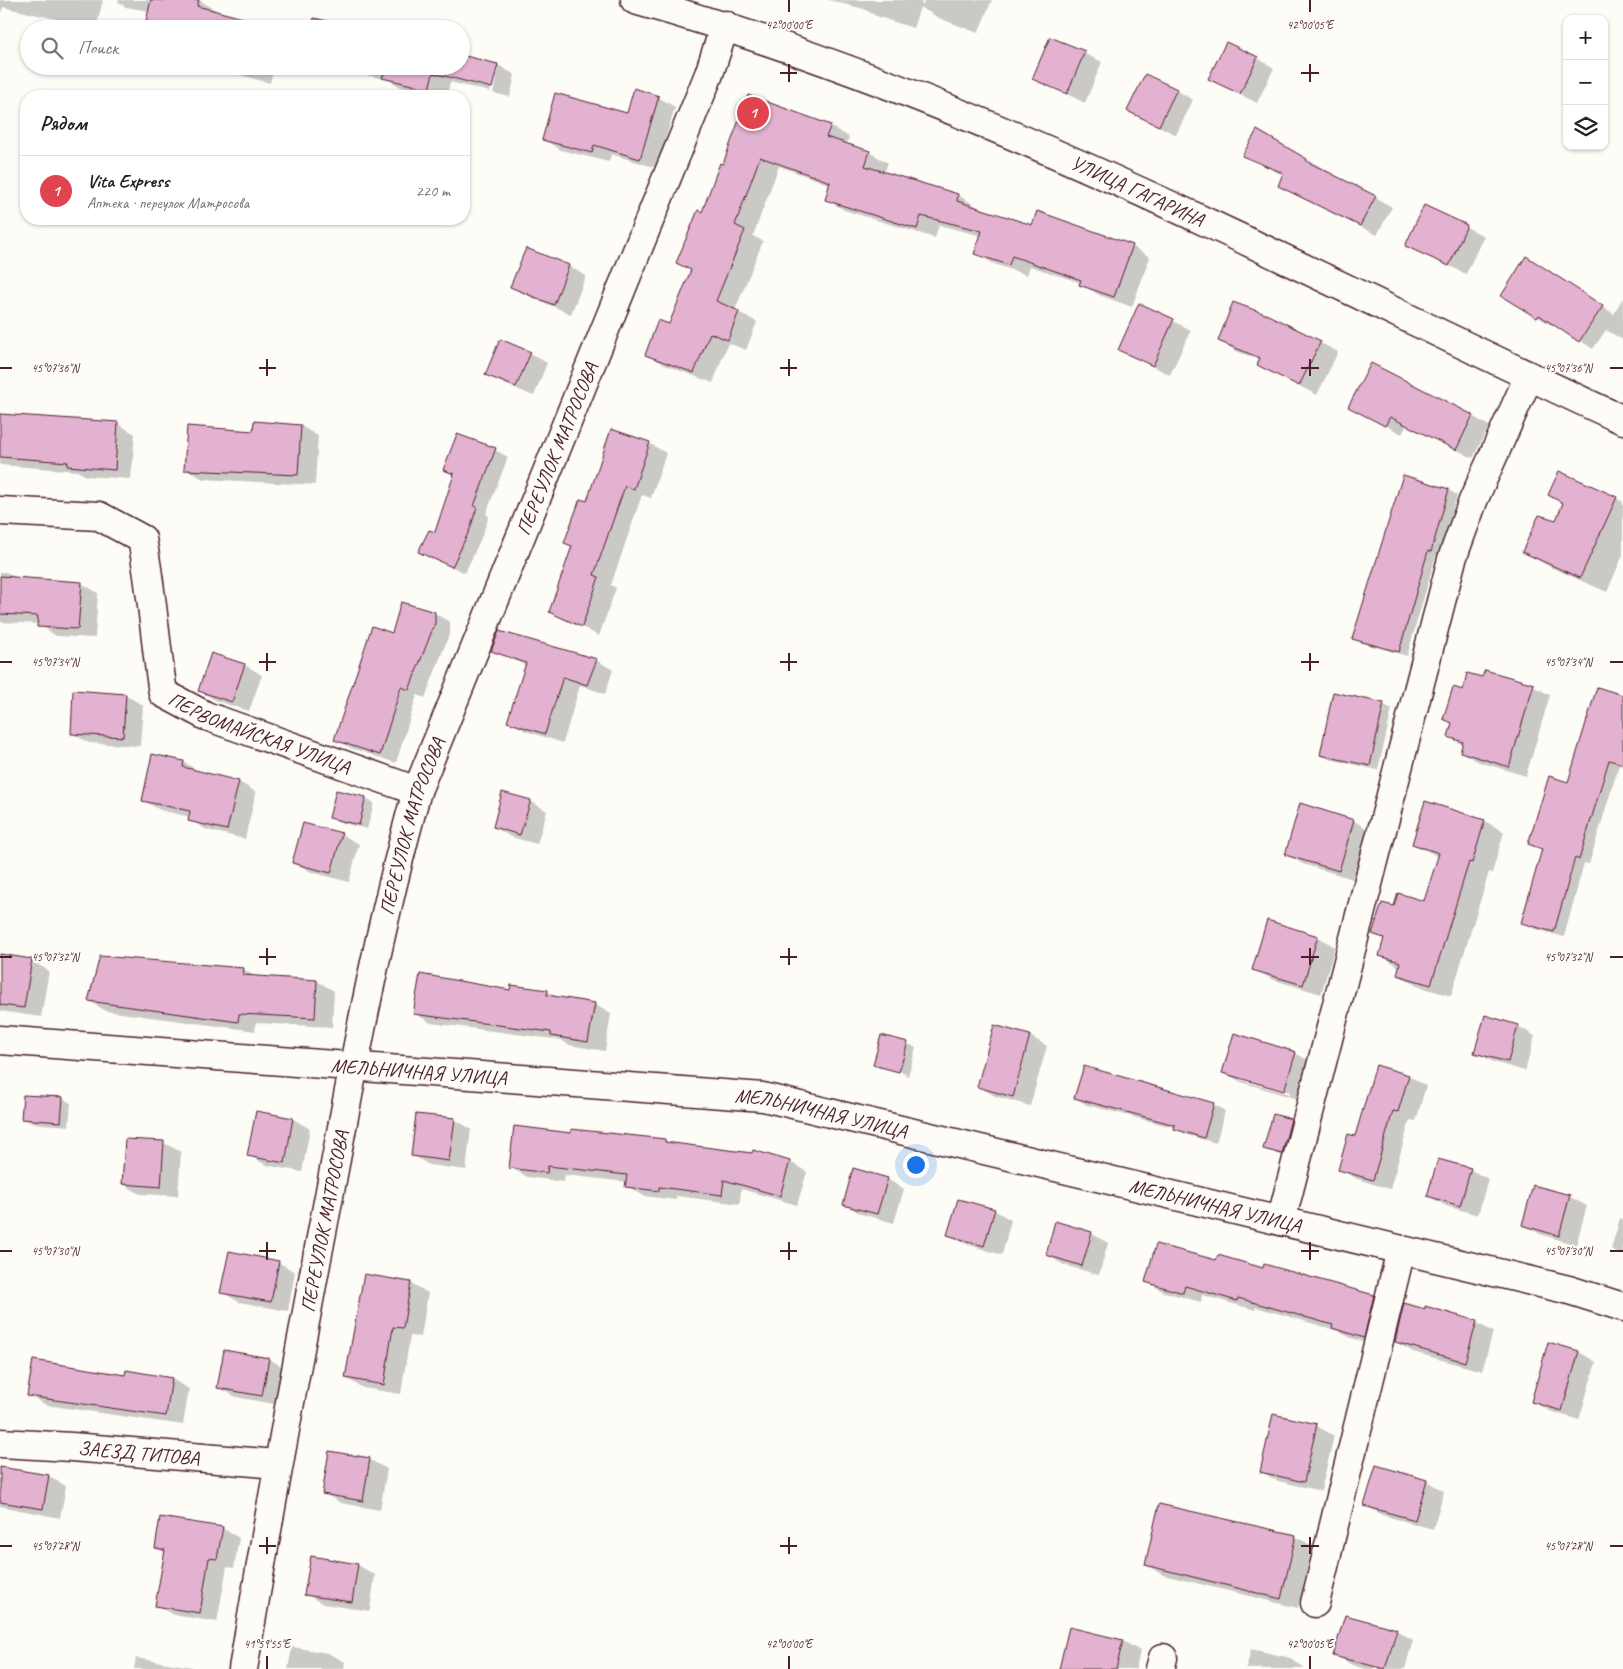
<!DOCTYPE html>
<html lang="ru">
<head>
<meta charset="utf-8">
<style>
  body { margin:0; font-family:Caveat,sans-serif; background:#f2f2f2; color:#202124 }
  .controls { position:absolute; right:15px; top:15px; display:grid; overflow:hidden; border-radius:10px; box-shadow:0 1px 4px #0004 }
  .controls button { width:45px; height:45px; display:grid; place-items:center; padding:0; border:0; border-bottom:1px solid #e0e0e0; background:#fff; color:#202124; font:25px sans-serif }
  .you { position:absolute; left:915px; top:1164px; width:18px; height:18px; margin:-12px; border:4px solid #fff; border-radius:50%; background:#1a73e8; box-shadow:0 0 0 8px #1a73e833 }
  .badge { display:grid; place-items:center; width:32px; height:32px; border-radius:50%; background:#7c3aed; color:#fff; font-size:16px; font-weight:700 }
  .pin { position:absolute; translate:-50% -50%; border:2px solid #fff; box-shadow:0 1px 5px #0006 }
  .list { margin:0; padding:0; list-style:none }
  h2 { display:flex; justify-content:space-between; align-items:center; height:65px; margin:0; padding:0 20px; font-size:21px }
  h2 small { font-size:16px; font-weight:400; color:#757577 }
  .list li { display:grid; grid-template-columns:32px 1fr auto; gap:15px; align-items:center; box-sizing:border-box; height:70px; padding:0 20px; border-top:1px solid #e0e0e0 }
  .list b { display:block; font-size:19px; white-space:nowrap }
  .list p { margin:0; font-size:16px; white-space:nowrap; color:#757577 }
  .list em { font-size:16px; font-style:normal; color:#757577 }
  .icon { flex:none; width:28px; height:28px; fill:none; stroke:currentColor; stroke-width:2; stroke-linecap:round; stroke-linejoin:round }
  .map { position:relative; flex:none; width:1623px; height:1669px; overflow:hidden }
  .search { position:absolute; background:#fff; box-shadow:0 1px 4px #0004; left:20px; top:20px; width:450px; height:55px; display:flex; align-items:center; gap:12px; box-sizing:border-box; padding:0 18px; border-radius:28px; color:#757577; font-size:19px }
  .panel { position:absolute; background:#fff; box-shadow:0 1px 4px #0004; left:20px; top:90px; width:450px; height:135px; border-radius:20px }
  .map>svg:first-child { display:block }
  .shadow { fill:#0003; fill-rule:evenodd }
  .building { fill:#e4b2d1; stroke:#4a1f2b }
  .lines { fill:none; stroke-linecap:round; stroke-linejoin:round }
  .minor-casing { stroke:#4a1f2b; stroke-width:31 }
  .major-casing { stroke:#4a1f2b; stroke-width:31 }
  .minor { stroke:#fdfcf7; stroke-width:28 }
  .major { stroke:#fdfcf7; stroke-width:28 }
  .ticks { fill:none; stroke:#4a1f2b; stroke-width:2 }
  .labels { text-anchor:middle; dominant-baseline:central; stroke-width:4; stroke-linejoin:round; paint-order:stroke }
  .street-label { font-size:20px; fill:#4a1f2b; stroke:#fdfcf7 }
  .ticks-label { font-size:12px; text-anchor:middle; fill:#4a1f2b; stroke:#fdfcf7; stroke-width:4; stroke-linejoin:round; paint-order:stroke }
</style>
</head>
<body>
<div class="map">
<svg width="1623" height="1669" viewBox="0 0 1623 1669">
  <rect width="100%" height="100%" fill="#fdfcf7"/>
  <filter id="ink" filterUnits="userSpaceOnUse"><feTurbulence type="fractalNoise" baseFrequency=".02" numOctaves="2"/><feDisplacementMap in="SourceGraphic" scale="10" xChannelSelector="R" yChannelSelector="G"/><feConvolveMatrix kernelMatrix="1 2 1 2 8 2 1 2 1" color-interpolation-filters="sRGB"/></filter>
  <g filter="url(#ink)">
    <g class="shadow">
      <path d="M0,0H103L96,28L3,7L0,16Z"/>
      <path d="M119,0H199L216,10L215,12L271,29H151L149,11L126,7L118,2Z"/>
      <path d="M828,0H922L921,4H923L925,0H992L978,33L939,18L920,7L913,28L876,16L864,9Z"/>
      <path d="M1051,38L1102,62L1085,103L1034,78Z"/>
      <path d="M1257,58L1274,68L1257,103L1210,79Z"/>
      <path d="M498,65L515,75L510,97L493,93L498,68H496L490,92L450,82L447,96H439L401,87L389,80L326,66Z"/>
      <path d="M216,66H274L270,83L225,71Z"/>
      <path d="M1176,90L1193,100L1176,135L1129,111Z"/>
      <path d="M658,97L675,107L657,168L611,154L609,162L561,150L544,140L628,114Z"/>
      <path d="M830,126L849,137L846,145L869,152L888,163L884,173L958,195L976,206L975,208L1033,227L1132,246L1150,257L1132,307L1099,295L1081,283L1030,266L1027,275L994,264L976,253L982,236L939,225L935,238L844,210L826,199L831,185L779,166L753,236L763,241L735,310L757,322L746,350L728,343L713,383L665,365L647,354L670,326L692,271L677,263L702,213L721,165Z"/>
      <path d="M1258,132L1392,207L1377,235L1296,195L1283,175L1244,156Z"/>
      <path d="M1425,207L1484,236L1466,274L1407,245Z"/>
      <path d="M527,249L569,266L586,276L571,314L528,296L511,286Z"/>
      <path d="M1540,266L1614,314L1623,297V340L1606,330L1593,349L1553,323L1551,325L1538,317Z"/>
      <path d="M1140,305L1191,330L1170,375L1119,349Z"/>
      <path d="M1268,316L1338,352L1317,395L1258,365L1260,360L1236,351L1219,341Z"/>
      <path d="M530,353L547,363L534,396L504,384L487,374Z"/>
      <path d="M0,416L118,424L135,434L131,479L86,476L77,471L0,465Z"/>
      <path d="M1367,416H1472L1489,426L1473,458L1407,425L1402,434Z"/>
      <path d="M255,423L301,426L318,436L315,485L203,479L186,469L254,432Z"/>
      <path d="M649,443L666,453L651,498L642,495L611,585L616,588L599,636L551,611L573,547L566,543L588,503Z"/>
      <path d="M495,450L508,457L486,514L489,516L482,536L465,573L420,551L436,534L455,476L445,470Z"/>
      <path d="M1403,476L1449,490L1457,495L1439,556L1436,555L1407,656L1362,643L1354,639Z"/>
      <path d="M1616,498L1623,502V555L1607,592L1550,567L1524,552L1557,522Z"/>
      <path d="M0,572H6L18,579L81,583L98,593L95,638L56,636L39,624L0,622Z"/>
      <path d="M434,613L450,622V632L425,698L417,695L396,763L351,748L335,739L393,635Z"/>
      <path d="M493,650L596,660L613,670L605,694L580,685L563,743L526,731L509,721L526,666Z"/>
      <path d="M245,665L262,675L249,711L217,701L200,691Z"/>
      <path d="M1533,686L1550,695L1526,776L1479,762L1461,752L1463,745L1449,737L1453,724L1444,719L1463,692Z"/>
      <path d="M1334,694L1384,705L1392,709L1378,770L1329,759L1321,754Z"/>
      <path d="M125,695L143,705L140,746L89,743L72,733Z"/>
      <path d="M1623,696V766L1619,765L1589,864L1584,863L1564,937L1532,928L1522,922L1543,850L1530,844Z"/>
      <path d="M153,755L184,762L201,773L239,782L256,792L245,839L207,830L190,820V817L160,810L143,800Z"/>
      <path d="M366,798L374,803L367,829L339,822L331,817Z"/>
      <path d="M530,801L547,811L537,844L511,837L494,827Z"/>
      <path d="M1426,803L1485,821L1504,832L1492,873L1489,872L1451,996L1417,986L1398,974L1400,967L1380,955L1385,940L1374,933L1394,908L1425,903L1439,857L1413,844Z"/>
      <path d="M1301,805L1354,821L1371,831L1356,880L1303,864L1286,854Z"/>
      <path d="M341,834L359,844L349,882L311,872L294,862Z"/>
      <path d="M1268,922L1318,937L1335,947L1321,994L1271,979L1254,969Z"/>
      <path d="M0,955L32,961L49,971L41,1017L0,1011Z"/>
      <path d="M243,969L258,978L317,981L334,991L332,1027L256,1023L255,1031L106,1011L89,1001Z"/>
      <path d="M511,991H547L559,998L594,1004L611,1014L605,1051L569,1045L561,1040L431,1023L414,1013Z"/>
      <path d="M1518,1026L1535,1036L1525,1071L1493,1062L1476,1052Z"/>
      <path d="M995,1027L1030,1036L1047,1046L1030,1106L995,1096L978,1086Z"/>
      <path d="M907,1043L916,1048L908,1076L882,1069L905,1075L906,1073L881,1066V1069L874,1064Z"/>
      <path d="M1295,1053L1313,1063L1301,1100L1241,1082L1223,1072ZM1240,1077L1290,1092V1094L1240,1080Z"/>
      <path d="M1409,1076L1426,1086L1416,1121L1410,1120L1390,1189L1357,1179L1340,1169L1356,1138Z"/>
      <path d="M1076,1098L1213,1104L1225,1111L1216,1143L1187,1135L1176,1128L1087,1105Z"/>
      <path d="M63,1099L71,1103L69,1126L31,1123L23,1118Z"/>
      <path d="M1274,1115L1299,1125L1290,1158L1265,1149Z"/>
      <path d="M293,1119L310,1129L302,1172L266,1165L249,1155Z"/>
      <path d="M454,1119L471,1129L466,1170L429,1165L412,1155Z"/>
      <path d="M572,1134L665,1140L672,1145L753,1154L790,1162L807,1172L797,1205L741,1189L740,1204L676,1196V1200L644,1196L627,1186V1182L565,1175L564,1182L527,1177L510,1167Z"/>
      <path d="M164,1143L181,1152L178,1196L140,1194L123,1184Z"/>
      <path d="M1439,1160L1471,1170L1488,1179L1478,1215L1446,1206L1429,1196Z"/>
      <path d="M887,1179L904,1189L894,1223L861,1214L844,1204Z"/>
      <path d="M1534,1186L1570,1197L1587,1206L1576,1245L1540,1234L1523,1224Z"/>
      <path d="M994,1210L1011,1220L1002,1255L966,1244L949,1235Z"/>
      <path d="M1620,1218L1623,1219V1256L1611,1249Z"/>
      <path d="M1091,1233L1108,1243L1099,1275L1064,1265L1047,1255Z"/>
      <path d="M278,1262L295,1272L288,1311L239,1302L222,1292Z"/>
      <path d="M1217,1262L1374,1296L1391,1306L1381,1346L1351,1338L1338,1331L1256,1307L1255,1310L1202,1295L1201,1302L1164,1292L1147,1282Z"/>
      <path d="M365,1276L411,1283L428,1293L421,1337L410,1336L401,1394L363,1388L346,1378Z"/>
      <path d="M1476,1322L1493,1332L1482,1371L1413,1352L1396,1342Z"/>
      <path d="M1549,1343L1579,1352L1596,1362L1579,1420L1549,1411L1532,1401Z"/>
      <path d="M269,1359L286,1369L279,1405L236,1397L218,1387Z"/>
      <path d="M126,1377L172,1379L189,1389L183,1425L46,1405L29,1395Z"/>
      <path d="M1274,1416L1317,1426L1334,1436L1321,1491L1278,1481L1261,1472Z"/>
      <path d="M330,1453L370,1460L387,1469L380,1510L341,1503L323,1493Z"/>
      <path d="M0,1469L48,1476L66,1486L60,1518L0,1506Z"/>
      <path d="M1426,1481L1444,1491L1433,1529L1382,1515L1365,1505Z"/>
      <path d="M222,1528L239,1538L234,1568L227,1567L217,1622L174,1615L157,1605L166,1553L156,1548Z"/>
      <path d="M1295,1536L1312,1546L1298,1608L1163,1575L1146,1565Z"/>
      <path d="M312,1557L358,1565L375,1575L370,1611L323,1604L306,1594Z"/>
      <path d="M1070,1629L1123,1641L1140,1651L1136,1669H1061Z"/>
      <path d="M1396,1630L1413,1640L1405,1669H1366L1352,1665L1335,1655Z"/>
      <path d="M292,1647L328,1653L345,1662L344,1669H288Z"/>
      <path d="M1251,1649L1287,1657L1304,1667L1303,1669H1246Z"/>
      <path d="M136,1658L192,1667L195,1669H134Z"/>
    </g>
    <g class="building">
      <path d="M151,0H199L197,6L266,24L265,29H144Z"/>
      <path d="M314,18L363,29H312Z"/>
      <path d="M1050,37L1085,51L1067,94L1032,79Z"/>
      <path d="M1226,42L1258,57L1240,94L1208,79Z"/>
      <path d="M461,55L498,64L492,88L433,73L429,89L382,78L384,74L350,66H461Z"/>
      <path d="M223,66H255L253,74Z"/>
      <path d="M1145,74L1177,89L1159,126L1127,111Z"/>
      <path d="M634,88L659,96L640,159L594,145L592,153L542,140L555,93L627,113Z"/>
      <path d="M748,95L831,125L826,137L870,151L865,166L958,194L957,201L1032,225L1037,211L1133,245L1114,297L1079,285L1081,280L1012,256L1009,265L974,254L982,231L921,216L917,229L825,200L830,182L760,157L735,225L745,230L716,301L739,311L728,340L710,333L694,373L645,355L658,320L669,324L691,270L676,263L698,210L702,212L720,163L723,164Z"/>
      <path d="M1257,130L1307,159L1306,161L1376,196L1360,226L1278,186L1283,173L1242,156Z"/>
      <path d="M1424,205L1467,225L1449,266L1405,246Z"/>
      <path d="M526,248L569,265L554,305L510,287Z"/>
      <path d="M1526,256L1603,306L1579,342L1539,315L1537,318L1501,296Z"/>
      <path d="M1233,302L1268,315L1321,341L1299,386L1257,365L1260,358L1218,341Z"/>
      <path d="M1139,303L1174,319L1153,366L1118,350Z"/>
      <path d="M500,339L531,352L516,387L485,375Z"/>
      <path d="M1371,363L1473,415L1456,450L1390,417L1385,426L1348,407Z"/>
      <path d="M0,414L118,422L115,470L67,466L68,462L0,457Z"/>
      <path d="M254,421L301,425L298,475L184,470L187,426L253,431Z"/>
      <path d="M611,429L650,442L634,489L625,486L594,575L599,577L582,627L549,612L572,546L564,543L580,499L587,501Z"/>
      <path d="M457,434L496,448L474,506L477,507L470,529L452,567L418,552L429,530L435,532L454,474L443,470Z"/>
      <path d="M1559,471L1617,497L1580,578L1522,552L1539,515L1556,520L1563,503L1548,495Z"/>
      <path d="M1403,475L1449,489L1431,552L1428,551L1399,652L1352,639Z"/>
      <path d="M0,576L82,582L78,629L37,627L38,616L0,614Z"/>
      <path d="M401,602L435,612V623L409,690L401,687L380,755L334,740L372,626L392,633Z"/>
      <path d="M499,631L597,659L587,685L563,677L545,734L507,722L526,663L491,651Z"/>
      <path d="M211,653L245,664L232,702L198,691Z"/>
      <path d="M1485,670L1534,684L1509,767L1460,752L1463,742L1448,737L1452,723L1443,719L1453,687L1463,690L1467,673L1482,677Z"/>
      <path d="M1597,687L1623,695V764L1609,760L1579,860L1575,858L1554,932L1521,923L1542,849L1528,844L1549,776L1568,782Z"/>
      <path d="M73,690L126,694L123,737L71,734Z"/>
      <path d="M1333,692L1384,703L1370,766L1320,755Z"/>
      <path d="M152,754L184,761L183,767L239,781L227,830L188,821L190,811L142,801Z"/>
      <path d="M336,790L366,797L359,825L329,818Z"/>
      <path d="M502,792L531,800L520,835L493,827Z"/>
      <path d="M1425,801L1485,820L1472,863L1469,862L1431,985L1397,975L1400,962L1379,956L1384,938L1372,934L1382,903L1394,906L1398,893L1424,901L1439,853L1412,844Z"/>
      <path d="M1300,803L1354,820L1339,871L1285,855Z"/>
      <path d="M303,823L342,833L331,873L292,863Z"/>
      <path d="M1267,920L1318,936L1303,985L1252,970Z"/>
      <path d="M0,954L32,959L24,1008L0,1005Z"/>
      <path d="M100,956L244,968L243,975L317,980L315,1018L239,1014L238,1022L88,1001Z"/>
      <path d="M420,974L510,990L511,985L548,990L547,995L595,1003L588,1042L551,1036V1032L413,1014Z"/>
      <path d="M1485,1015L1518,1025L1508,1062L1474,1053Z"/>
      <path d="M994,1025L1030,1035L1013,1097L977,1087Z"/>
      <path d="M1234,1033L1296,1052L1284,1091L1222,1073Z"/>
      <path d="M881,1035L908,1042L899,1072L873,1065Z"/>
      <path d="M1376,1065L1409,1075L1398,1112L1393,1111L1373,1180L1338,1170L1348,1134L1355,1136Z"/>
      <path d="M1084,1066L1214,1103L1204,1138L1174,1129L1175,1125L1074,1098Z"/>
      <path d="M23,1095L63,1097L61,1122L21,1119Z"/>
      <path d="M256,1111L293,1118L285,1163L247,1156Z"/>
      <path d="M416,1114L455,1118L449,1161L411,1156Z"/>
      <path d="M1273,1114L1291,1119L1282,1154L1263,1149Z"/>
      <path d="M514,1126L571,1133V1129L665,1139V1142L752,1153L753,1150L790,1161L780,1196L724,1180L722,1195L659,1187V1191L625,1187L627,1175L548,1166L547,1173L509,1168Z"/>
      <path d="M125,1139L164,1141L161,1187L122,1184Z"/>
      <path d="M1438,1159L1471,1168L1460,1206L1427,1196Z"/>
      <path d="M853,1168L888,1178L877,1214L843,1205Z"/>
      <path d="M1533,1185L1570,1195L1559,1236L1522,1225Z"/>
      <path d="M958,1199L995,1209L984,1246L947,1235Z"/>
      <path d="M1055,1221L1092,1232L1082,1266L1046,1255Z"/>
      <path d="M1156,1244L1216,1260L1218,1255L1263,1268L1264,1264L1374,1295L1364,1338L1332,1328L1333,1325L1238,1298L1237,1301L1185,1286L1183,1293L1145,1282Z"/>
      <path d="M229,1251L279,1261L271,1302L220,1293Z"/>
      <path d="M364,1274L411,1282L403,1328L393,1327L384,1385L345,1378Z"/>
      <path d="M1404,1303L1425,1309V1306L1477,1321L1465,1362L1395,1342Z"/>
      <path d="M1548,1342L1579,1351L1562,1411L1531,1402Z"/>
      <path d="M224,1350L269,1358L262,1396L217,1388Z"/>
      <path d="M33,1360L125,1375L126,1370L172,1378L166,1416L27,1396Z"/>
      <path d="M1273,1414L1317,1424L1304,1482L1260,1472Z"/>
      <path d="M329,1451L370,1458L363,1501L322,1494Z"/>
      <path d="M1376,1465L1427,1480L1415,1520L1364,1506Z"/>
      <path d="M0,1467L49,1475L43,1509L0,1502Z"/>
      <path d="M1159,1504L1296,1535L1281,1599L1145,1565Z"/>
      <path d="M160,1517L223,1527L217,1559L209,1558L200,1613L155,1606L165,1550L155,1548Z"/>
      <path d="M311,1556L358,1564L352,1602L304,1595Z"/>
      <path d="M1345,1615L1397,1629L1385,1669L1333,1656Z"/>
      <path d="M1069,1627L1123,1640L1116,1669H1059Z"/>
    </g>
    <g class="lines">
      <defs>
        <g id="minor">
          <path id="s1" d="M0,511L99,516L142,539C152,590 155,642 163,693L206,716L417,791"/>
          <path id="s2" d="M0,1040L763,1097L1569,1290L1623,1307"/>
          <path d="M1281,1221L1452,559L1473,501L1529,376"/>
          <path id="s3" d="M0,1443L72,1447L277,1464"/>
          <path d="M1315,1603L1401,1250"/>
          <path d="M1160,1669L1163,1658"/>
        </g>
        <g id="major">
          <path id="s4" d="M635,0C981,97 1298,270 1623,420"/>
          <path id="s5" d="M243,1669C270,1509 299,1350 330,1191C355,1057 380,923 417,791L709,74L725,25"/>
        </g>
      </defs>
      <use href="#minor" class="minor-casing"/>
      <use href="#major" class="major-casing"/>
      <use href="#minor" class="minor"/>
      <use href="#major" class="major"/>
    </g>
  </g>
  <path class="ticks" d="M789,0V12M1310,0V12M789,64V82M1310,64V82M780,73H797M1301,73H1319M267,359V376M789,359V376M1310,359V376M0,368H12M259,368H276M780,368H797M1301,368H1319M1610,368H1623M267,653V671M789,653V671M1310,653V671M0,662H12M259,662H276M780,662H797M1301,662H1319M1610,662H1623M267,948V965M789,948V965M1310,948V965M0,957H12M259,957H276M780,957H797M1301,957H1319M1610,957H1623M267,1242V1260M789,1242V1260M1310,1242V1260M0,1251H12M259,1251H276M780,1251H797M1301,1251H1319M1610,1251H1623M267,1537V1554M789,1537V1554M1310,1537V1554M0,1546H12M259,1546H276M780,1546H797M1301,1546H1319M1610,1546H1623M267,1656V1669M789,1656V1669M1310,1656V1669"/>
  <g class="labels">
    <g class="street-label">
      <text stroke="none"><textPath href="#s4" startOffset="538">УЛИЦА ГАГАРИНА</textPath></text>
      <text stroke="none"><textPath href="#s5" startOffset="1265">ПЕРЕУЛОК МАТРОСОВА</textPath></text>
      <text stroke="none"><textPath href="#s1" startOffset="408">ПЕРВОМАЙСКАЯ УЛИЦА</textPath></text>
      <text stroke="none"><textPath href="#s5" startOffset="860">ПЕРЕУЛОК МАТРОСОВА</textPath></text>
      <text stroke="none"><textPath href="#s2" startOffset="420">МЕЛЬНИЧНАЯ УЛИЦА</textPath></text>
      <text stroke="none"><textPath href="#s2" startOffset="825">МЕЛЬНИЧНАЯ УЛИЦА</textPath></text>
      <text stroke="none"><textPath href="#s2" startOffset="1230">МЕЛЬНИЧНАЯ УЛИЦА</textPath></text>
      <text stroke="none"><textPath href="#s5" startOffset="455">ПЕРЕУЛОК МАТРОСОВА</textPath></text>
      <text stroke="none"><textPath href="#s3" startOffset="139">ЗАЕЗД ТИТОВА</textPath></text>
    </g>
  </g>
  <g class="ticks-label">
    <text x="789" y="29">42°00'00"E</text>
    <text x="1310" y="29">42°00'05"E</text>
    <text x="55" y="372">45°07'36"N</text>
    <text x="1568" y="372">45°07'36"N</text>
    <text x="55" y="666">45°07'34"N</text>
    <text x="1568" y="666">45°07'34"N</text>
    <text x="55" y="961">45°07'32"N</text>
    <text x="1568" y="961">45°07'32"N</text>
    <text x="55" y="1255">45°07'30"N</text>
    <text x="1568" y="1255">45°07'30"N</text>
    <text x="55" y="1550">45°07'28"N</text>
    <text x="1568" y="1550">45°07'28"N</text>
    <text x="267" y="1648">41°59'55"E</text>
    <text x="789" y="1648">42°00'00"E</text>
    <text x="1310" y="1648">42°00'05"E</text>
  </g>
</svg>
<div class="controls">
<button>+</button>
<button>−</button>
<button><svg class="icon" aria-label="layers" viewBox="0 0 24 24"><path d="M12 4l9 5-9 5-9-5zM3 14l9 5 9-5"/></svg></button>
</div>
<div class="you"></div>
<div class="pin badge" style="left:753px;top:113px;background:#e0444e">1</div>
<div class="search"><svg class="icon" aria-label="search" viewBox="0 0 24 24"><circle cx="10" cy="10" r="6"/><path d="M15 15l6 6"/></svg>Поиск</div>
<section class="panel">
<h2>Рядом<small></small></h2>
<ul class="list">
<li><span class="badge" style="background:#e0444e">1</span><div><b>Vita Express</b><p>Аптека · переулок Матросова</p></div><em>220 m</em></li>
</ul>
</section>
</div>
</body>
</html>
